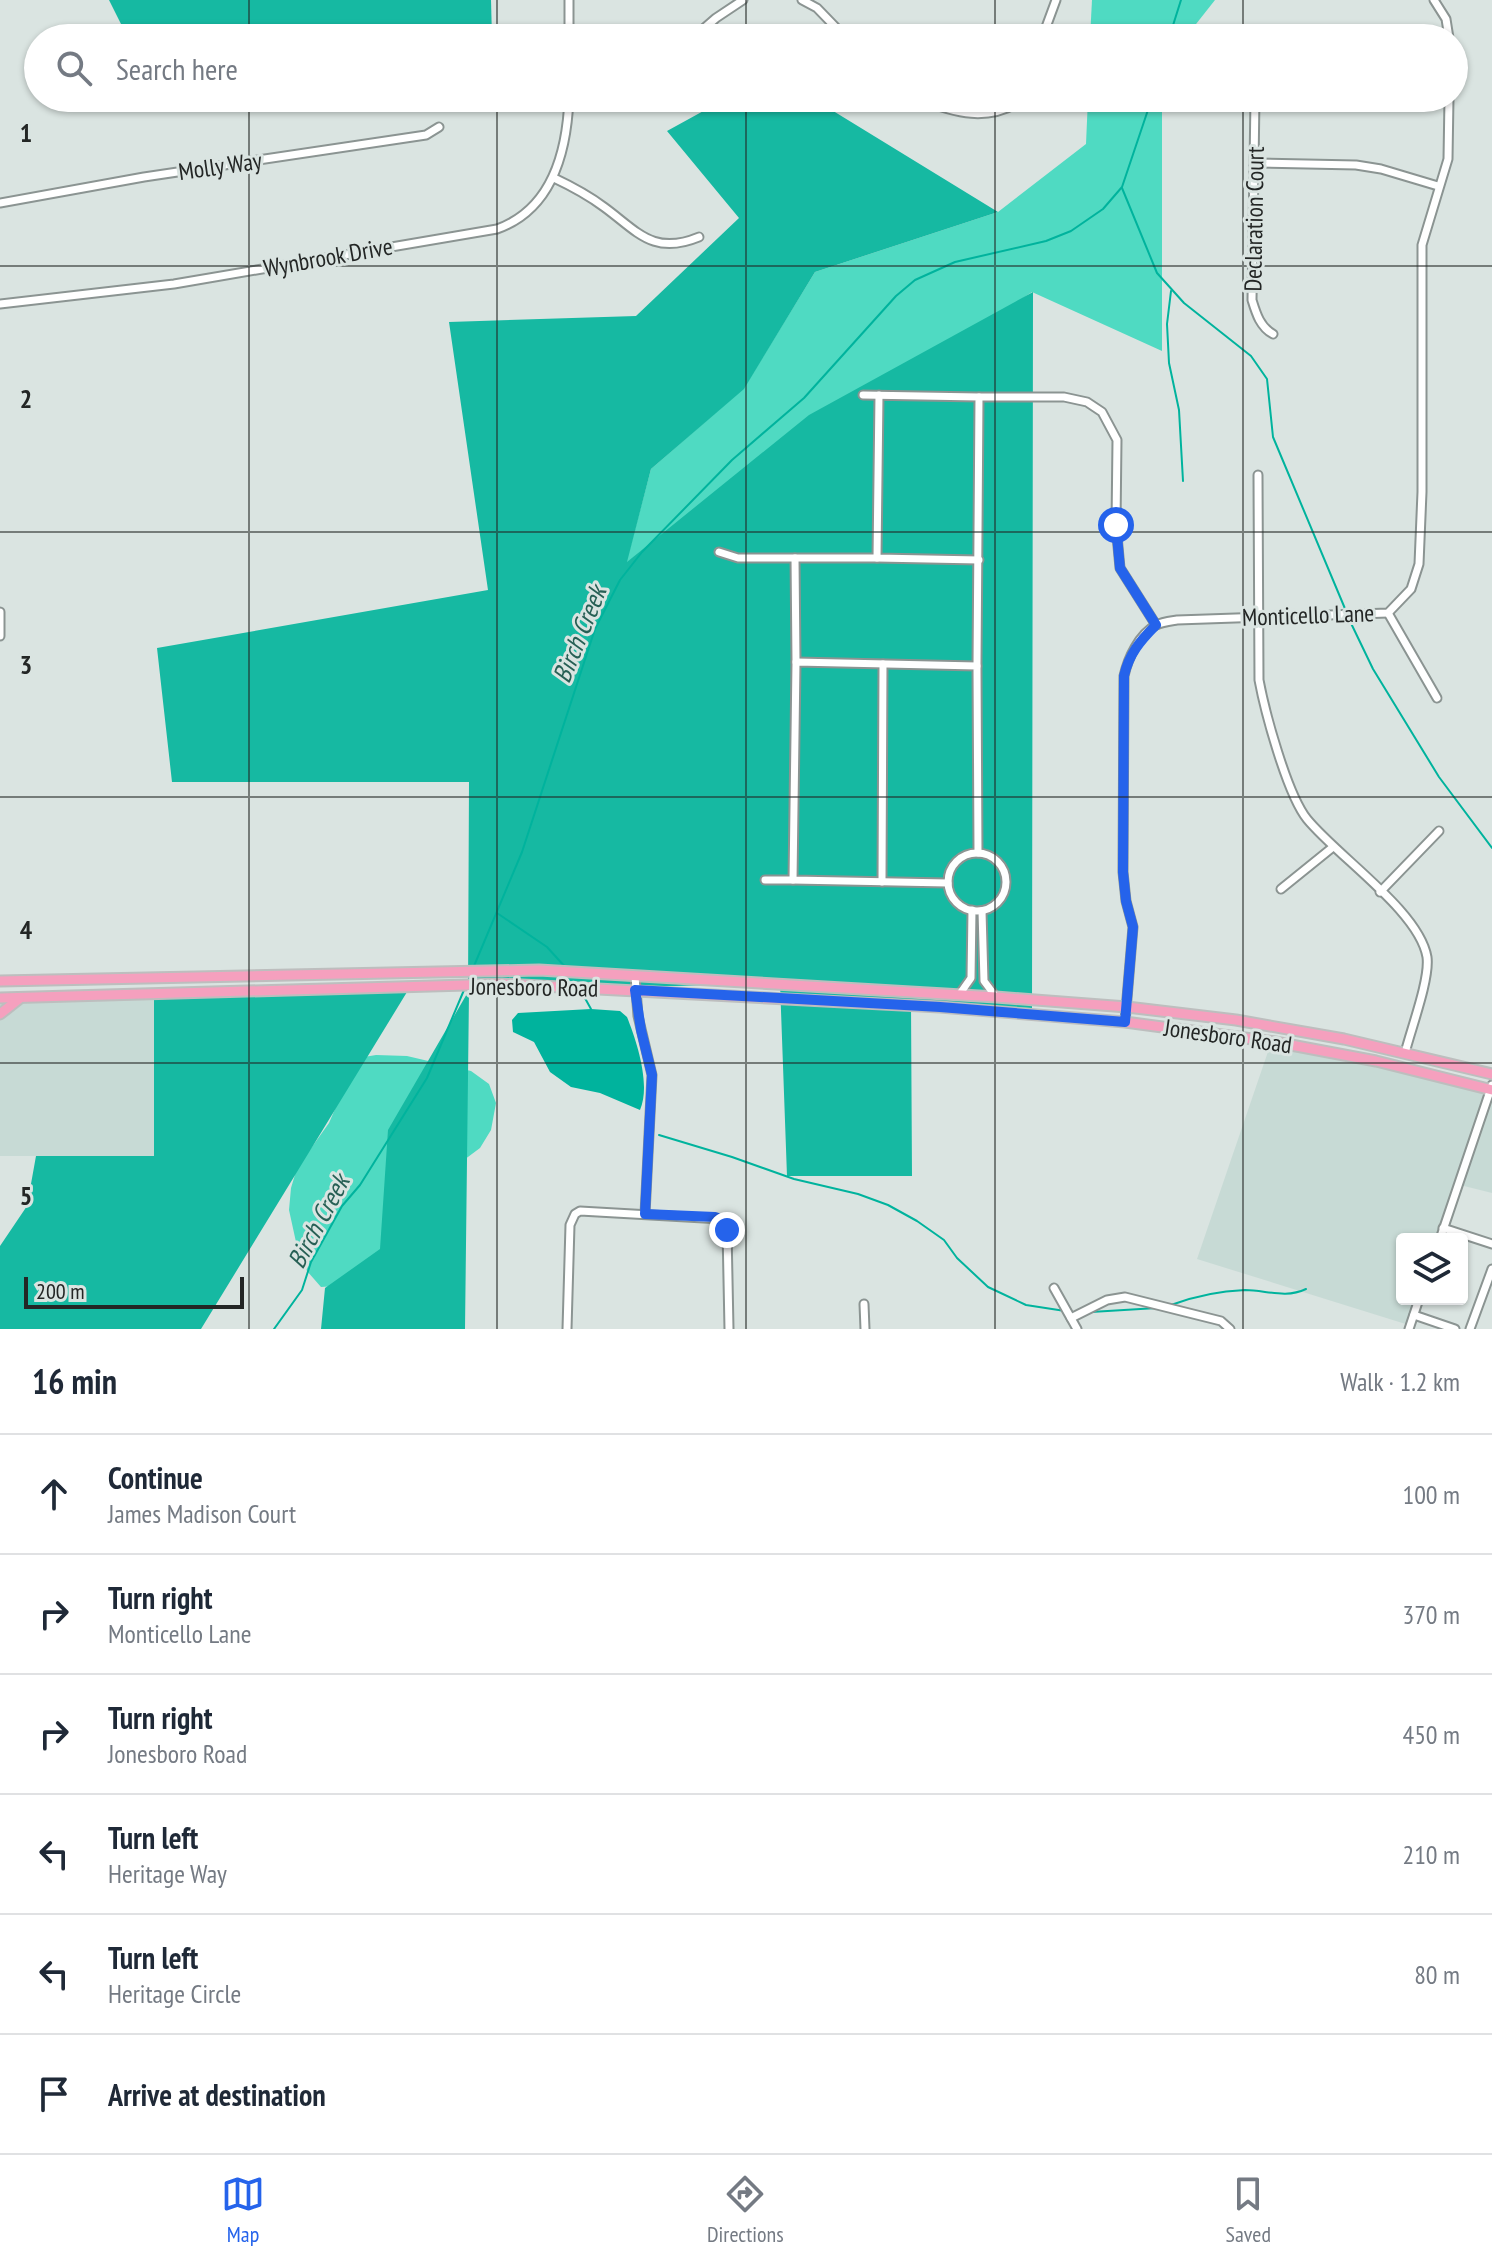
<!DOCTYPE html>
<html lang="en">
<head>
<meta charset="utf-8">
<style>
  body { margin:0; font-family:"PT Sans Narrow",sans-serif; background:#f2f2f3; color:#1f2937 }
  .controls { position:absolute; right:24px; bottom:24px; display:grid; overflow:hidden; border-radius:8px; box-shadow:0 2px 6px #0004 }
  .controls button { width:72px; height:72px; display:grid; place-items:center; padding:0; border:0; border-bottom:2px solid #e0e1e3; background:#fff; color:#1f2937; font:40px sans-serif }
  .scale { position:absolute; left:24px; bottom:20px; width:220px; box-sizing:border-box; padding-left:8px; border:4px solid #232625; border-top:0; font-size:22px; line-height:28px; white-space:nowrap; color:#232625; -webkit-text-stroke:6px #dae4e1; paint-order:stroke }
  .stop { position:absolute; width:24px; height:24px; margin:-18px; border:6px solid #2563eb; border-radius:50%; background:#fff }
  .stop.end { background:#2563eb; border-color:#fff; box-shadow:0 2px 8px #0008 }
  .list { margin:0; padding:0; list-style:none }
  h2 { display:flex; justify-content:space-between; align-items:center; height:104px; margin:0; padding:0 32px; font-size:34px }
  h2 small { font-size:26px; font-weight:400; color:#747a83 }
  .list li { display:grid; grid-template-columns:52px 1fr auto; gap:24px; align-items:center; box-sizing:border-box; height:120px; padding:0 32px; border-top:2px solid #e0e1e3 }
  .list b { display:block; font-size:30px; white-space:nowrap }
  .list p { margin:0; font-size:26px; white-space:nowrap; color:#747a83 }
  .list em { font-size:26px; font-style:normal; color:#747a83 }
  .icon { flex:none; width:44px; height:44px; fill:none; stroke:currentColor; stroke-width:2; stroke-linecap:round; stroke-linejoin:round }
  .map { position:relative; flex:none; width:1492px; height:1329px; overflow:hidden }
  .search { position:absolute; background:#fff; box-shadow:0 2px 6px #0004; left:24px; right:24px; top:24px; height:88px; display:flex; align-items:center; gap:20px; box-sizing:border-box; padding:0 28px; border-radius:44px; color:#747a83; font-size:30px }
  .sheet { height:824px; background:#fff }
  nav { display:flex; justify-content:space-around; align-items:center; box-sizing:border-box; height:112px; border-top:2px solid #e0e1e3; background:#fff; font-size:22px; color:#747a83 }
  nav a { display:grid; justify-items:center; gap:4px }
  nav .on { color:#2563eb }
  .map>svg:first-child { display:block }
  .built { fill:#c7dad5 }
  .green { fill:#4fdac2 }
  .forest { fill:#16b9a2 }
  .water { fill:#00b39d }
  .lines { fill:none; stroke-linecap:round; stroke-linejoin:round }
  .stream { stroke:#00b39d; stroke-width:2 }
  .minor-casing { stroke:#8b9492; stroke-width:11 }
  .major-casing { stroke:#bdbebe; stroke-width:13 }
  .minor { stroke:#fff; stroke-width:7 }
  .major { stroke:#f5a0be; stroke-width:9 }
  .route { stroke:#2563eb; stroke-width:10 }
  .grid { fill:none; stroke:#232625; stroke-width:2; stroke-opacity:0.55 }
  .labels { text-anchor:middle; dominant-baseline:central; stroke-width:6; stroke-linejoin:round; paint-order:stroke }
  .street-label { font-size:24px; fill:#232625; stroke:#dae4e1 }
  .water-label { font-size:26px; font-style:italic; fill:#276055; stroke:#dae4e1 }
  .grid-label { font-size:26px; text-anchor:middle; font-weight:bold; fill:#232625; stroke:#dae4e1; stroke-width:6; stroke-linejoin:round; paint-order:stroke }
</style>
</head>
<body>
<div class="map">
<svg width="1492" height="1329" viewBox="0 0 1492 1329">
  <rect width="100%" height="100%" fill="#dae4e1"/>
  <g class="built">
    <path d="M154,994V1156H0V997Z"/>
    <path d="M1273,1037L1492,1084V1193L1460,1185L1442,1239H1402V1299H1421L1412,1326L1197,1259Z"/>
  </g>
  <g class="green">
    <path d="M1092,0H1215L1185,38H1090Z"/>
    <path d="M1088,98H1162V351L1032,292L626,563L651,469L744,388L815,272L998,212L1086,144Z"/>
    <path d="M376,1055L407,1056L471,1071L489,1084L496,1103L491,1130L480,1148L429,1186L365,1284L321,1287L307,1271L296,1242L289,1210L291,1188L297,1168L329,1123L354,1065L364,1057Z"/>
  </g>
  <g class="forest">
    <path d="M109,0H491L492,38H128Z"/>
    <path d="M727,98H812L998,212L815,272L744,389L651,469L627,562L809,415L1033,292L1032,1008L911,1004L912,1176H787L780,983L469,992L465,1329H321L325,1288L380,1249L388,1130L468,992L469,782H172L157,648L488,590L449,322L636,316L739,218L667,131Z"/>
    <path d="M407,992L201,1329H0V1246L27,1206L36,1156H154V994Z"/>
  </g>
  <path class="water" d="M591,1009L620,1011L627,1017C637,1042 651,1085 640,1110L600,1093L571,1087L550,1072L534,1042L513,1032L512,1020L518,1013Z"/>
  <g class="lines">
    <g class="stream">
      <path d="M1169,38L1181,0"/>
      <path d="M1122,188L1157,273L1184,303L1251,356L1267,379L1273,437L1346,611"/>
      <path d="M1171,291L1167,324L1169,363L1179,410L1183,481"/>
      <path d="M1348,617L1373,669L1439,777L1492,848"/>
      <path d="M497,913L547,947L567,969"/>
      <path d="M474,966L522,852L595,629L620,580L642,552L732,460L804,398L896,296L915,280L955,262L1046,241L1071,231L1103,209L1122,187L1152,98"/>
      <path d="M581,991L591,1009"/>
      <path d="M659,1135L732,1157L794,1179L858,1194L888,1205L917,1221L944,1240L957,1258L988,1287L1026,1305L1065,1311"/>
      <path d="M1171,1305C1195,1296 1219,1291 1245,1290C1266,1290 1285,1299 1306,1289"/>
      <path d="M1091,1312L1157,1308"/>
      <path d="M274,1329L302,1290L311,1262L342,1206L360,1185L427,1078L464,990"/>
    </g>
    <defs>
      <g id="minor">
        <path d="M569,0V38"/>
        <path d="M802,0L817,8L846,38"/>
        <path d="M1434,0L1446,19L1449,38"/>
        <path d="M693,38L716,18L743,0"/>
        <path d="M1042,38L1056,0"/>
        <path d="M916,98C954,113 989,124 1025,98"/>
        <path d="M1255,98L1252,300C1256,313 1260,327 1273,334"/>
        <path d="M1255,163L1356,165L1381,169L1438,186"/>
        <path d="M554,178C571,186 588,195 604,207C637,231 653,256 699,237"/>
        <path d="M0,203L144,177L426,135L439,127"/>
        <path d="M0,304L174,284L497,229C553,209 567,151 569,98"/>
        <path d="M863,395L979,397L977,666"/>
        <path d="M879,395L877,558L979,560"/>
        <path d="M979,397H1064L1087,402L1102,412L1117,440L1116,525L1120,568L1156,625"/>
        <path d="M1258,475L1259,680C1265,712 1287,794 1307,819C1338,857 1419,911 1427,957C1430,979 1411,1029 1405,1053"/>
        <path d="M719,552L738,558H877"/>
        <path d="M795,558L796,662"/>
        <path d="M0,612V636"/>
        <path d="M1388,613L1437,698"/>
        <circle cx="977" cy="882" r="29"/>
        <path d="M765,880H793"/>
        <path d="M882,882L883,664"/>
        <path d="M948,883L793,880L796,662L977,666L978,853"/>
        <path d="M1281,889L1333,847"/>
        <path d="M1380,892L1439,831"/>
        <path d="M982,911L984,981L996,997"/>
        <path d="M635,976L638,1016L652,1075L645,1214"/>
        <path d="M959,995L971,978L972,910"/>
        <path d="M1125,1022L1133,927L1126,901L1123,872L1124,676C1128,658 1139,634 1156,625C1162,622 1171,621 1177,620L1388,613L1411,589L1419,564L1422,492V245L1448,159L1449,98"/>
        <path d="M1443,1228L1492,1244"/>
        <path d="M1440,1239L1492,1085"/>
        <path d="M1054,1288L1077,1329"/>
        <path d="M864,1304L865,1329"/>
        <path d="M1414,1315L1455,1329"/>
        <path d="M1071,1318L1107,1300L1125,1297L1221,1321L1230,1329"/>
        <path d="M567,1329L570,1225L575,1214L580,1211L721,1219L727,1230L729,1329"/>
        <path d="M1409,1329L1419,1299"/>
        <path d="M1470,1329L1492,1269"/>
      </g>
      <g id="major">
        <path d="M0,981L539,970L996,997L1127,1007L1236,1020L1344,1039L1492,1074"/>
        <path d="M0,998L502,984L940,1007L1125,1022L1275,1042L1376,1061L1492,1090"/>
        <path d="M0,1014L19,999"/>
      </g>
    </defs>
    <use href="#minor" class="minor-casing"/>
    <use href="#major" class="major-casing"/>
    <use href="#minor" class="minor"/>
    <use href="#major" class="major"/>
  </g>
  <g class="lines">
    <path class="route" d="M727,1230L721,1219L715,1217L645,1214L652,1075L641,1030L635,990L940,1007L1125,1022L1133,927L1126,901L1123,872L1124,676C1129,654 1140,641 1156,625L1120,568L1116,525"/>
  </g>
  <path class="grid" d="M249,0V38M497,0V38M746,0V38M995,0V38M1243,0V38M249,98V1329M497,98V1329M746,98V1329M995,98V1329M1243,98V1329M0,266H1492M0,532H1492M0,797H1492M0,1063H1492"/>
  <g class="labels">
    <g class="street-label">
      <text transform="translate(220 166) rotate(-8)">Molly Way</text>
      <text transform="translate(1254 219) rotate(-89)">Declaration Court</text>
      <text transform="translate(328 257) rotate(-10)">Wynbrook Drive</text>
      <text transform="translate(1308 615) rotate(-2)">Monticello Lane</text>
      <text transform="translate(534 987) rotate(1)">Jonesboro Road</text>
      <text transform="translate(1228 1036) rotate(8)">Jonesboro Road</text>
    </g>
    <g class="water-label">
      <text transform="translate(579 634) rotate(-68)">Birch Creek</text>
      <text transform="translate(318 1221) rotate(-62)">Birch Creek</text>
    </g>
  </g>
  <g class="grid-label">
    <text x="26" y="142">1</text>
    <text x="26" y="408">2</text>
    <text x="26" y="674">3</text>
    <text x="26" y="939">4</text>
    <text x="26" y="1205">5</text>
  </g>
</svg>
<div class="controls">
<button><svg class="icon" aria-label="layers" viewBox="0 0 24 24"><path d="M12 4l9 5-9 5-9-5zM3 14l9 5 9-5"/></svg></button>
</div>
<div class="scale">200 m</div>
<div class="stop" style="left:1116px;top:525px"></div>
<div class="stop end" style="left:727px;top:1230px"></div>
<div class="search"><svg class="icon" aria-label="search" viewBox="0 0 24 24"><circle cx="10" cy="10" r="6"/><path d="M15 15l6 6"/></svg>Search here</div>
</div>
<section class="sheet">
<h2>16 min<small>Walk · 1.2 km</small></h2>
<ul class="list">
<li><svg class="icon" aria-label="ahead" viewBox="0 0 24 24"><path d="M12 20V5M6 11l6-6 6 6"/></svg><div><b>Continue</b><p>James Madison Court</p></div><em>100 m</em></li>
<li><svg class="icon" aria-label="right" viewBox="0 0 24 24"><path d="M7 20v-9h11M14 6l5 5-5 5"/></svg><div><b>Turn right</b><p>Monticello Lane</p></div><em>370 m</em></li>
<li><svg class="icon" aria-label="right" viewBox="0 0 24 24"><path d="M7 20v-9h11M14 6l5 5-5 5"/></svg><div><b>Turn right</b><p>Jonesboro Road</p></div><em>450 m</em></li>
<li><svg class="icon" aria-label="left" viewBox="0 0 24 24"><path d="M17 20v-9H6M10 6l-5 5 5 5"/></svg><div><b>Turn left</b><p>Heritage Way</p></div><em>210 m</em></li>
<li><svg class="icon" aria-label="left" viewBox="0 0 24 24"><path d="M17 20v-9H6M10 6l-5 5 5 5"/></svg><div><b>Turn left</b><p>Heritage Circle</p></div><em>80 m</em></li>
<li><svg class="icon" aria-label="arrive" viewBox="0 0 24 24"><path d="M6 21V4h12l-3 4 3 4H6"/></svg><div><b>Arrive at destination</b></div></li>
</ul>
</section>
<nav>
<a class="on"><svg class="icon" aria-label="map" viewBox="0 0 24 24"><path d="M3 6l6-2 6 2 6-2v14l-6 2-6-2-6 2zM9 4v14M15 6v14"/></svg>Map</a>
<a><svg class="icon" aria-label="directions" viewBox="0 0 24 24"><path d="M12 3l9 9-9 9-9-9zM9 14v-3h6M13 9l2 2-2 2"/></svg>Directions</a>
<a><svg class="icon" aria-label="saved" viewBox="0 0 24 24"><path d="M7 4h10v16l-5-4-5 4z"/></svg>Saved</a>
</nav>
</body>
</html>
